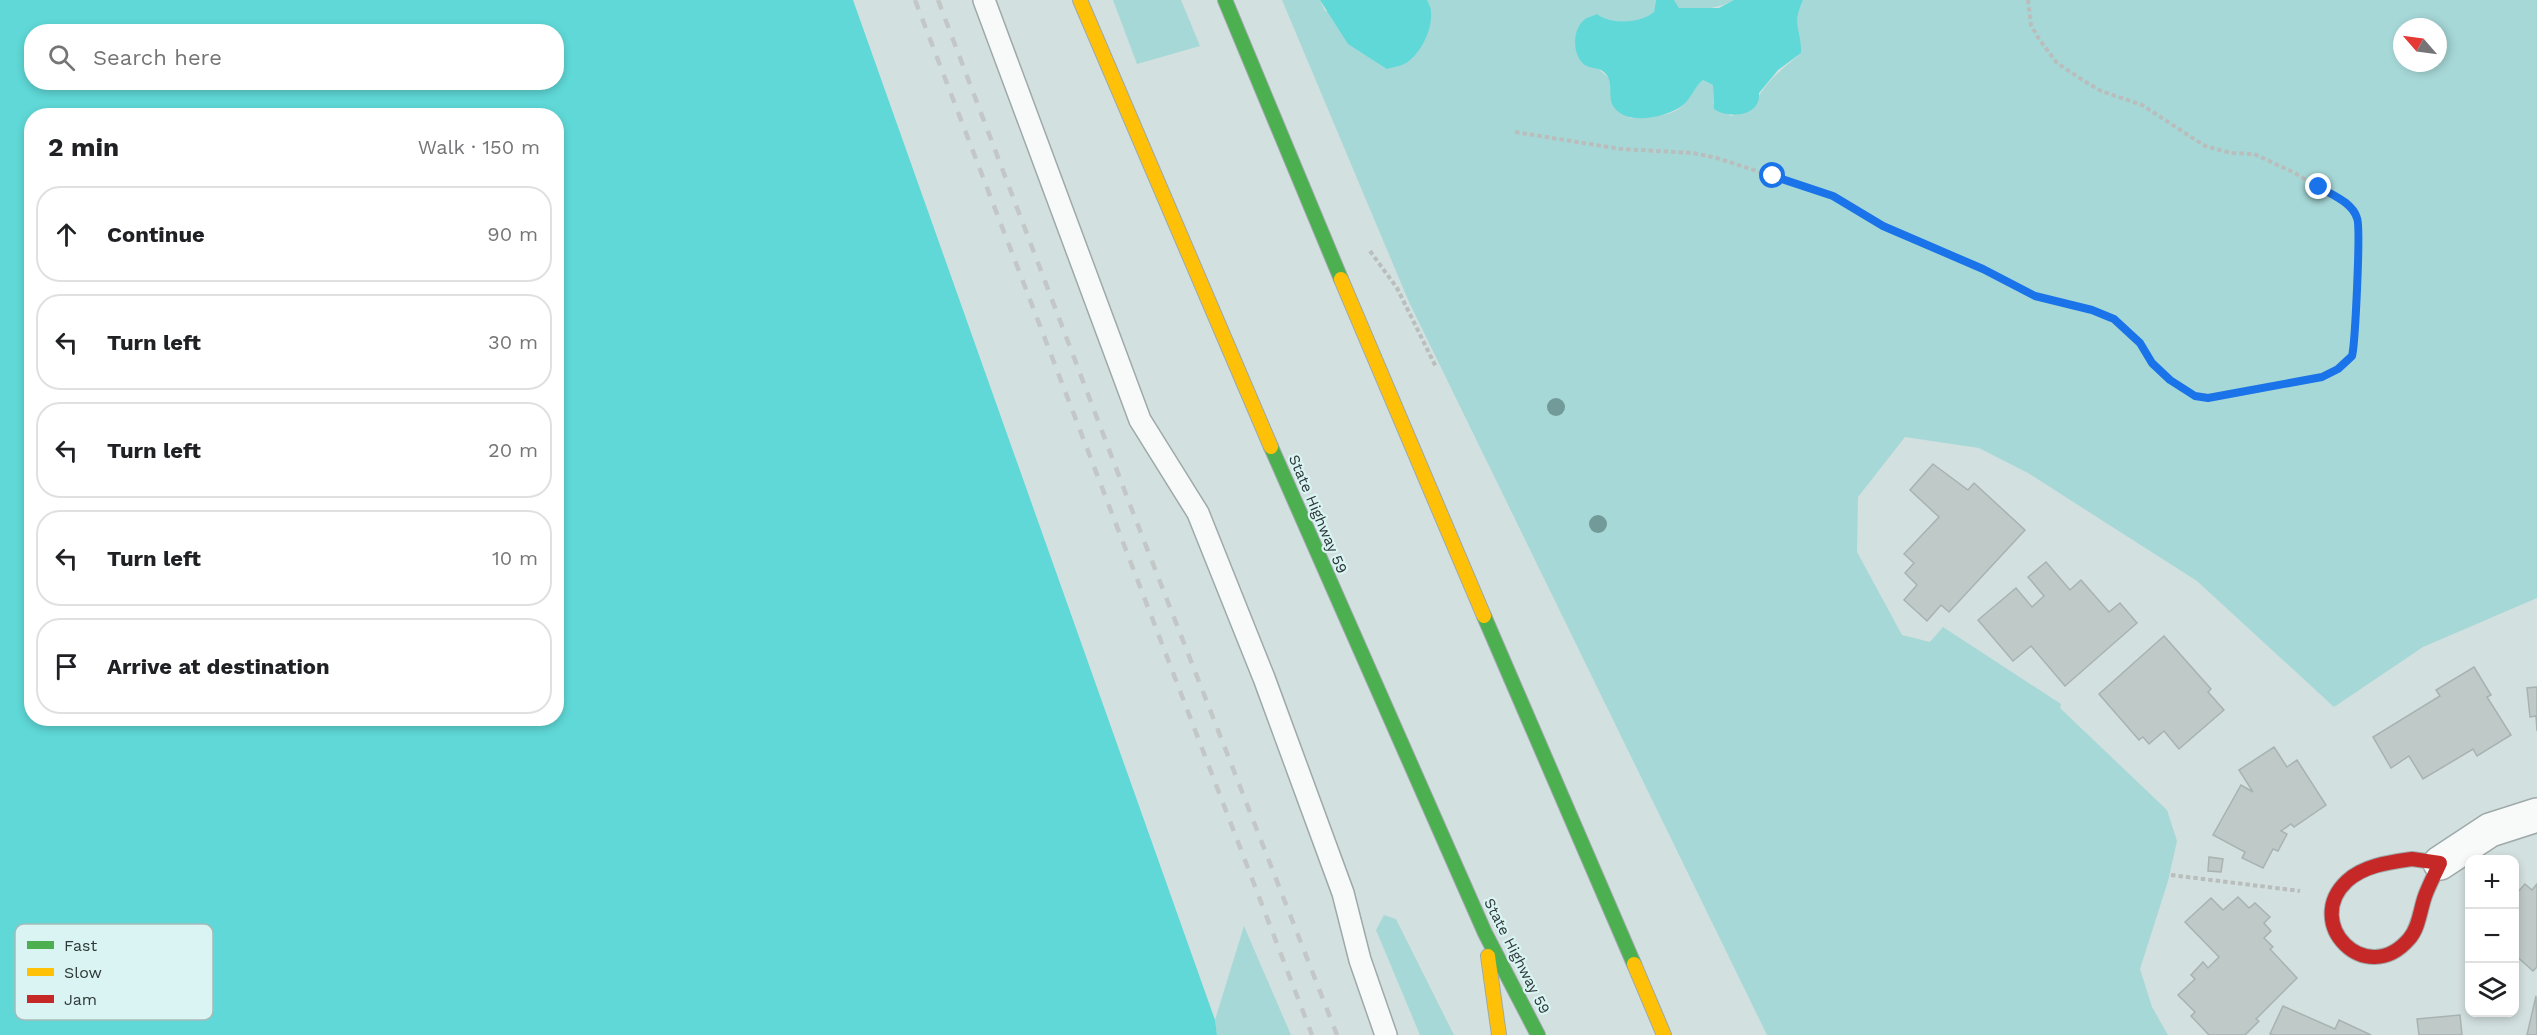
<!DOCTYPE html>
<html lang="en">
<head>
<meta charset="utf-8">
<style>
  body { margin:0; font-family:"Work Sans",sans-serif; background:#f6f6f6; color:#202124 }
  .controls { position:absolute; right:18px; bottom:18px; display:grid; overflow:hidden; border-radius:12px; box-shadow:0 3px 9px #0003 }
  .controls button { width:54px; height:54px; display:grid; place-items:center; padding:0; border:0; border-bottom:2px solid #e0e0e0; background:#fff; color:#202124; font:30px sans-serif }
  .compass { position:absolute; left:2393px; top:18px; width:54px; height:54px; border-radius:50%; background:#fff; box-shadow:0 3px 9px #0003; rotate:298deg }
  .stop { position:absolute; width:18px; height:18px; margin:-14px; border:4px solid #1a73e8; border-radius:50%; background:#fff }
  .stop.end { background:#1a73e8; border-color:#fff; box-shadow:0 2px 6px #0008 }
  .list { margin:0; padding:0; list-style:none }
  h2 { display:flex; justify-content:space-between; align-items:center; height:78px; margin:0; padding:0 24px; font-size:26px }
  h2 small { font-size:20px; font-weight:400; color:#757577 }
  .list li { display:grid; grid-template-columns:39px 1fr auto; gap:18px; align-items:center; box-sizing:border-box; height:96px; margin:0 12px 12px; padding:0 12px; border:2px solid #e0e0e0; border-radius:24px }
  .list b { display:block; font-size:22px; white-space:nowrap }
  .list em { font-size:20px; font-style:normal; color:#757577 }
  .icon { flex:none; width:33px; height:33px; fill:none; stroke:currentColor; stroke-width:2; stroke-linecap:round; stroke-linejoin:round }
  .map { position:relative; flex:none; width:2537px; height:1035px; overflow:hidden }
  .search { position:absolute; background:#fff; box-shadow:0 3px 9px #0003; left:24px; top:24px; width:540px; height:66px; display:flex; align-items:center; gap:15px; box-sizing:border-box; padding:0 21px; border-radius:24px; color:#757577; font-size:22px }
  .panel { position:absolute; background:#fff; box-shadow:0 3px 9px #0003; left:24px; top:108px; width:540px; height:618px; border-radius:24px }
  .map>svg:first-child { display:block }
  .green { fill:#a6d8d7; fill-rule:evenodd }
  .water { fill:#5fd8d7; fill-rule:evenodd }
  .building { fill:#bec9c8; stroke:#a8b2b2; stroke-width:1.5 }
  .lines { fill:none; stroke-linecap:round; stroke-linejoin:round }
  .lane-casing { stroke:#9ea9a9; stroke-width:24 }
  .street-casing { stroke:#9ea9a9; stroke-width:36 }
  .fast-casing { stroke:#9ea9a9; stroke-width:16 }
  .slow-casing { stroke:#9ea9a9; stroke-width:16 }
  .jam-casing { stroke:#9ea9a9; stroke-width:16 }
  .path { stroke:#b9bebd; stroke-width:4; stroke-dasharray:4.5 3; stroke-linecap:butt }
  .lane { stroke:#f8fafa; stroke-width:21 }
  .street { stroke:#f8fafa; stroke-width:33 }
  .fast { stroke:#4caf50; stroke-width:14 }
  .slow { stroke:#ffc107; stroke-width:14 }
  .jam { stroke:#c62828; stroke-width:14 }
  .rail { stroke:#c4c7c7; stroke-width:4.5; stroke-dasharray:10 10; stroke-linecap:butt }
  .tree { fill:#719a99 }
  .route { stroke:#1a73e8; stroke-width:8 }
  .labels { text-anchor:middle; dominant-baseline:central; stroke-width:4.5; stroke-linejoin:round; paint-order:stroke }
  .street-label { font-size:15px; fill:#2d3737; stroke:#d9f4f3 }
  .key { fill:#d9f4f3; stroke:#a5bbbb; stroke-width:1.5 }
  .key-label { font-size:16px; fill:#2d3737 }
</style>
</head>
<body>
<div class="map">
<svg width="2537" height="1035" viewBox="0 0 2537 1035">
  <rect width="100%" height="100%" fill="#d2e0df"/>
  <g class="green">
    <path d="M1113,0H1181L1200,46L1137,64Z"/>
    <path d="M1282,0H1320L1325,11L1430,5L1427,0H1656L1654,12C1641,23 1611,25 1597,14L1596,67L1609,78L1611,89L1630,118C1648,116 1672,119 1685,103C1692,96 1694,87 1703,80L1713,85V103L1731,116L1752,110C1763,83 1780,71 1801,53C1802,29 1791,27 1803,0H2537V598L2423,647L2334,707L2197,581L2028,473L1979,448L1905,437L1858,497L1857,552L1902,635L1930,642L1943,627L2061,704L2060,708L2167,810L2177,841L2168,881L2140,969L2152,1007L2168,1035H1767L1409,302ZM2402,27H2438V63H2402Z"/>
    <path d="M1674,0H1734C1718,9 1697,11 1679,8Z"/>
    <path d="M1384,915L1396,919L1454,1035H1420L1376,930Z"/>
    <path d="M1244,926L1291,1035H1217L1215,1020Z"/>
  </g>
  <g class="water">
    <path d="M0,0H853L1215,1020L1217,1035H0ZM32,32H556V82H32ZM32,116H556V718H32Z"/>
    <path d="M1320,0H1427C1439,17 1423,53 1406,63C1401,66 1393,67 1387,69L1348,44Z"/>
    <path d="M1656,0H1674L1679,8H1719L1734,0H1803C1791,27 1802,29 1801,53L1778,70L1759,93C1761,117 1729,119 1714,109L1713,85L1703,80C1694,87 1691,99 1683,105C1667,118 1623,127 1612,104C1609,97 1612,85 1608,77C1602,66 1593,70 1585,65C1572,56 1572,30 1584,20C1587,17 1594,16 1597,14C1611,25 1641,23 1654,12Z"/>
  </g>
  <g class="building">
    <path d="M1933,464L1968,490L1974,483L2025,530L1949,612L1941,605L1927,621L1904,600L1917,585L1905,573L1914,563L1904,554L1939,517L1910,490Z"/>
    <path d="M2046,562L2070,590L2081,580L2109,612L2120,603L2137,623L2065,686L2031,646L2013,661L1978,620L2016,588L2032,607L2044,596L2028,577Z"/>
    <path d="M2164,636L2211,689L2208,692L2224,710L2179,749L2164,731L2149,744L2143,737L2139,740L2099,694Z"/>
    <path d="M2474,667L2491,695L2487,697L2511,735L2477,756L2473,749L2423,779L2409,756L2391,768L2373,737L2440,696L2436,690Z"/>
    <path d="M2537,687V731L2536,716L2530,717L2527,688Z"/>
    <path d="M2274,747L2287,767L2297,760L2326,805L2294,827L2291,824L2281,831L2287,834L2278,851L2273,849L2263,868L2242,858L2245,852L2213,835L2241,785L2253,792L2239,770Z"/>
    <path d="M2209,857L2223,859L2221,872L2208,871Z"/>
    <path d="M2525,884L2532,890L2537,884V967L2533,971L2514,954V896Z"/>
    <path d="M2238,897L2249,908L2255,903L2270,917L2264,923L2271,931L2264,938L2273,947L2270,949L2297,978L2256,1019L2259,1021L2245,1035H2209L2191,1016L2195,1012L2178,995L2195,979L2191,975L2203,962L2208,968L2219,957L2185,922L2211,898L2223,910Z"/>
    <path d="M2536,996L2537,1035H2527Z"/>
    <path d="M2283,1006L2335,1029L2339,1020L2371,1035H2274L2270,1034Z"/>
    <path d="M2460,1015L2462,1035H2419L2417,1019Z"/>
  </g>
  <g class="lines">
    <defs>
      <path id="lane" d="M984,0L1140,420L1198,513L1264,678L1343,893L1360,960L1386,1035"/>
      <path id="street" d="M2440,863L2490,830L2537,815"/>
      <g id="fast">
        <path d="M1225,0L1341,279"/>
        <path d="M1271,447L1485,933L1538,1035"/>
        <path d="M1484,616L1634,964"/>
      </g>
      <g id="slow">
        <path d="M1080,0L1271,447"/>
        <path d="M1341,279L1484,616"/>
        <path d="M1488,956L1499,1035"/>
        <path d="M1634,964L1664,1035"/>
      </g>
      <path id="jam" d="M2412,859L2440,863C2435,874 2429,885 2425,896C2420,910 2419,928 2409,939C2366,989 2302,923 2347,881C2364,865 2391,862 2412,859Z"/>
    </defs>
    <use href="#lane" class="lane-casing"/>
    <use href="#street" class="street-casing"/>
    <use href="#fast" class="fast-casing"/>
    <use href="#slow" class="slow-casing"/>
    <use href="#jam" class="jam-casing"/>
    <g class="path">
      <path d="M1515,132L1621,149L1693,153L1717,158L1833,196L1883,226L1983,269L2035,296L2092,310L2114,319L2140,343L2152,363L2182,390L2195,396L2234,395L2322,377L2347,362L2354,349L2360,242L2357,217L2351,208L2295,173L2254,154L2231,153L2205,146L2142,105L2101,91L2084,81L2057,63L2039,39L2031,25L2028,0"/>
      <path d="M1370,251L1397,288L1436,367"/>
      <path d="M2171,875L2300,891"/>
    </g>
    <use href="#lane" class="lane"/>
    <use href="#street" class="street"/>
    <use href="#fast" class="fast"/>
    <use href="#slow" class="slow"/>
    <use href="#jam" class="jam"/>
    <g class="rail">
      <path d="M915,0L1312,1035"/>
      <path d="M938,0L1132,510L1337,1035"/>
    </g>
  </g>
  <g class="tree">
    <circle cx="1556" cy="407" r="9"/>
    <circle cx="1598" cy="524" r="9"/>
  </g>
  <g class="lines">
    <path class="route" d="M1773,176L1833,196L1883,226L1983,269L2035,296L2092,310L2114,319L2140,343L2152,363L2170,380L2195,396L2208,398L2322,377L2338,369L2352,356C2355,345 2361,227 2357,218C2352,202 2332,195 2319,187"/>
  </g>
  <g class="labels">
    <g class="street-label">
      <text transform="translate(1318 514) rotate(67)">State Highway 59</text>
      <text transform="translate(1517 956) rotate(63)">State Highway 59</text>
    </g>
  </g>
  <rect x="15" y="924" width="198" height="96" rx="9" class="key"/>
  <rect x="27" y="941" width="27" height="8" fill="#4caf50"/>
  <rect x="27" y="968" width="27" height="8" fill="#ffc107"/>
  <rect x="27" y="995" width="27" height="8" fill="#c62828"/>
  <g class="key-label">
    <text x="64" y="951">Fast</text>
    <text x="64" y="978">Slow</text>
    <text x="64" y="1005">Jam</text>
  </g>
</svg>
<div class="controls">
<button>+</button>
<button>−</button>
<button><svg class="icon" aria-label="layers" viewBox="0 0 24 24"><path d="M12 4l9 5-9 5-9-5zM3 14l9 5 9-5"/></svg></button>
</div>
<svg class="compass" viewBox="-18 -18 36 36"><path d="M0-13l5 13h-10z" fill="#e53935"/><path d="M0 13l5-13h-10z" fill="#757577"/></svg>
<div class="stop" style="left:1773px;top:176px"></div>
<div class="stop end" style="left:2319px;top:187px"></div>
<div class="search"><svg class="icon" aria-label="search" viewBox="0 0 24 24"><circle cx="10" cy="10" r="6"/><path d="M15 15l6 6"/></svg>Search here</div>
<section class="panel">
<h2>2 min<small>Walk · 150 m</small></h2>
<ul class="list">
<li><svg class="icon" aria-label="ahead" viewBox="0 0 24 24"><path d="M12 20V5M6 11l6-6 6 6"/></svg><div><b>Continue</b></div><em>90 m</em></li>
<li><svg class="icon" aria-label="left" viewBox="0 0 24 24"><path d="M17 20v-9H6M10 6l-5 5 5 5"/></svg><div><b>Turn left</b></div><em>30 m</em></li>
<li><svg class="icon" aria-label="left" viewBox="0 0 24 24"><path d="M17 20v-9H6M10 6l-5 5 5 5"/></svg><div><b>Turn left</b></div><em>20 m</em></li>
<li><svg class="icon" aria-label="left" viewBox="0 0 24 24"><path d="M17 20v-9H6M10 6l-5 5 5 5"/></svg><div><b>Turn left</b></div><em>10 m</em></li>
<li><svg class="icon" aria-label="arrive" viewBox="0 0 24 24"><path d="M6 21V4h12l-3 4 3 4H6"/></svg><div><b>Arrive at destination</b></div></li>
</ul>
</section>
</div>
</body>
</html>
